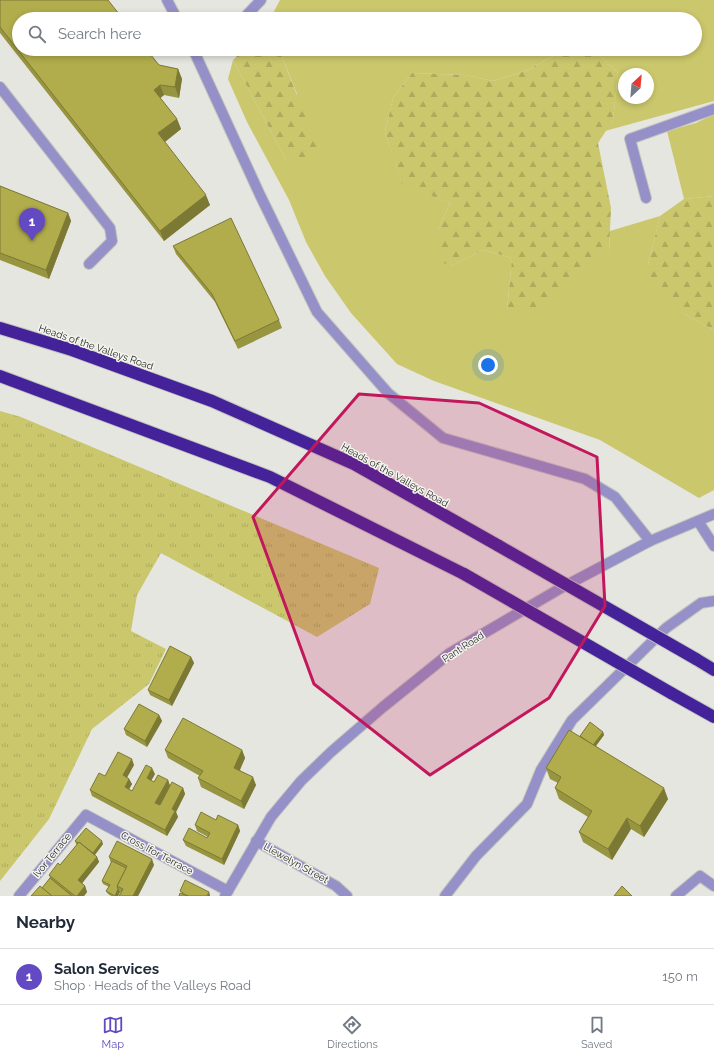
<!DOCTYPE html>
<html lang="en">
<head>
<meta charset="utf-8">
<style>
  body { margin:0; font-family:Raleway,sans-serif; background:#f2f2f3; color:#1f2937 }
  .compass { position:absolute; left:618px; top:68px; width:36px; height:36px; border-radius:50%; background:#fff; box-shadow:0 2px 6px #0003; rotate:26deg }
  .you { position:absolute; left:488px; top:365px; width:14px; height:14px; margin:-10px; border:3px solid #fff; border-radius:50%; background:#1a73e8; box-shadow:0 0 0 6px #1a73e833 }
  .badge { display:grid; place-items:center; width:26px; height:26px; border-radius:50%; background:#634ac3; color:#fff; font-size:13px; font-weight:700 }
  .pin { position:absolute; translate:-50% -33px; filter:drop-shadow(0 1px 2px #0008) }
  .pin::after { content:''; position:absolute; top:21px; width:14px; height:12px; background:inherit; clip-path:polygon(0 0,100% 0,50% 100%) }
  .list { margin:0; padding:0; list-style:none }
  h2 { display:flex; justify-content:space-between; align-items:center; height:52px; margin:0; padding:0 16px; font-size:17px }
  h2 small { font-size:13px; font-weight:400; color:#747a83 }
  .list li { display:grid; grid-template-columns:26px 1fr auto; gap:12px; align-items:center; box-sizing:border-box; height:56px; padding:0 16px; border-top:1px solid #e0e1e3 }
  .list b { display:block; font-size:15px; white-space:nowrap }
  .list p { margin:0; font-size:13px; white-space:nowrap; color:#747a83 }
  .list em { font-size:13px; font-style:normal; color:#747a83 }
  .icon { flex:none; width:22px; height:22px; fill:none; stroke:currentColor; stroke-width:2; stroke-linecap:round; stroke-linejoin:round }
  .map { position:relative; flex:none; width:714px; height:896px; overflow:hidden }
  .search { position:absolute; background:#fff; box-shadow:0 2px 6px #0003; left:12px; right:12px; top:12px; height:44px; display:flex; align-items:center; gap:10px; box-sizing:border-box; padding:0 14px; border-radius:22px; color:#747a83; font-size:15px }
  .sheet { height:108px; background:#fff }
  nav { display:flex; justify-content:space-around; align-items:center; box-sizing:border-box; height:56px; border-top:1px solid #e0e1e3; background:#fff; font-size:11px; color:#747a83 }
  nav a { display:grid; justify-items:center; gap:2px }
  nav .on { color:#634ac3 }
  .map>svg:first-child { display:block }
  .grass { fill:#cbc76c; fill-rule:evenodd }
  .forest { fill:url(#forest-firs) }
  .park { fill:url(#park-tufts) }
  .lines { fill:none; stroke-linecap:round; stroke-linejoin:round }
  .minor-casing { stroke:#c4c4bf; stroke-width:12 }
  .highway-casing { stroke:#c4c4bf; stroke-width:14 }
  .minor { stroke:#9591c8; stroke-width:10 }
  .highway { stroke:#44229a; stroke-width:12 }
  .highway-bridge-casing { stroke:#c4c4bf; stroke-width:14; stroke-linecap:butt }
  .highway-bridge { stroke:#44229a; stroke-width:12 }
  .wall { fill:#989541 }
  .shaded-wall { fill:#7c7935 }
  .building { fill:#b1ad4c; stroke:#7c7935 }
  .marked { fill:#c2185b; fill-opacity:0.2; stroke:#c2185b; stroke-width:3; stroke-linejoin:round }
  .labels { text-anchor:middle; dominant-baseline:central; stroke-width:3; stroke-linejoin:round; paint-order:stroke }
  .street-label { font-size:10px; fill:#272725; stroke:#f4f4ee }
</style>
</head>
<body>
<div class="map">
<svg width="714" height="896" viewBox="0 0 714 896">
  <defs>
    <pattern id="forest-firs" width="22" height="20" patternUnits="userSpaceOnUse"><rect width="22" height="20" fill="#cbc76c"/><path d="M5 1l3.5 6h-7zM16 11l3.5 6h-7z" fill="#aeab5d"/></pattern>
    <pattern id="park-tufts" width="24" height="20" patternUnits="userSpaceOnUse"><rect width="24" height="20" fill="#cbc76c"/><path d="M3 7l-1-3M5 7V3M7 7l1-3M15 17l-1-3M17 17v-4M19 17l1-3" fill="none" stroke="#aeab5d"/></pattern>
  </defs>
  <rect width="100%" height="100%" fill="#e6e6e1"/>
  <g class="grass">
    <path d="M280,0H714V101L605,131L613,120L618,73L593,49H695V19H270ZM624,74H648V98H624Z"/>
    <path d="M279,49H566L528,70L493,81L465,75L412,73L393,98L385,132L402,183L450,203L438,230L451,266L483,250L512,258L507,310L609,252L610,231L660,216L648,265L684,314L714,330V490L699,498L600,440L434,381L397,364L351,313L325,276L306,242L289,200L247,122L228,79L233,60L286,160L297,94Z"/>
    <path d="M714,114V196L684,199L667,131L696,123Z"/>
  </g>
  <g class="forest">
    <path d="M244,49H279L318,149L298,161L286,160L233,60Z"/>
    <path d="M566,49H593L618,73L613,120L598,143L611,208L609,252L562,295L537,313L507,310L512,258L483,250L451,266L437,260L438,230L450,203L402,184L385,132L393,98L412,73L465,75L493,81L528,70Z"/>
    <path d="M714,196V330L684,314L651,285L648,265L660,216L684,199Z"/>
  </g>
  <path class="park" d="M0,411L21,417L379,568L370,604L317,637L161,553L137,595L131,631L166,649L149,684L92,729L49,819L0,881Z"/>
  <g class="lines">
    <defs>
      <g id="minor">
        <path d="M167,0L177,19"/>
        <path d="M243,19L261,0"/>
        <path d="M193,49L260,195L317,312L388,393L443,438L585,479L615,497L650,541"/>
        <path d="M0,87L110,228L112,241L89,264"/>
        <path d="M646,198L630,139L714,109"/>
        <path d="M698,521L714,546"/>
        <path d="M256,841L336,886L347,896"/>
        <path d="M19,896L86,815L228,891"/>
        <path d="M225,896L271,817L301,781L331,752L383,707L450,653L561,588L650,541L714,514"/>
        <path d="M445,896L476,856L527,804L541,770L572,720L666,628L701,603L714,601"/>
        <path d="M676,896L700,876L714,886"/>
      </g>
      <g id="highway">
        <path d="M0,328L72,350L212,401L354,464L499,546"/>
        <path d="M0,376L270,477L464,574"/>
        <path d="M696,659L714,670"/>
        <path d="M671,693L714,717"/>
      </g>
    </defs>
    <use href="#minor" class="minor-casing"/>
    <use href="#highway" class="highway-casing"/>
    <use href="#minor" class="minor"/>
    <use href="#highway" class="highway"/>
    <defs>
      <g id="highway-bridge">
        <path d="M499,546L696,659"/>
        <path d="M464,574L671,693"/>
      </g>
    </defs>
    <use href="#highway-bridge" class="highway-bridge-casing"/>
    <use href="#highway-bridge" class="highway-bridge"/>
  </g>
  <g class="wall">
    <path d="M0,0L159,65L178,69L182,79L179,98L164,95L160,98L177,119L181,129L165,142L210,205L164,241L0,33Z"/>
    <path d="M0,186L68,213L71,221L49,279L0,260Z"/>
    <path d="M173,246L279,320L282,328L238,349L215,302L176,254Z"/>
    <path d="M191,657L194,663L172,706L150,695L148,690Z"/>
    <path d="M159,715L162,721L147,747L126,735L124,729Z"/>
    <path d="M603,732L604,735L596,746L668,799L644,837L631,829L612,860L583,842L579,832L588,817L559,799L555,788L558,783L550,779L546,768L580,736Z"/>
    <path d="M165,750H242L245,758L240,770L256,785L244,809L201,787L198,778L200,776L168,758Z"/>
    <path d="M134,765L127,777L129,779L132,784L129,789L132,791L155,774L151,781L154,782L168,780L170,786L160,805L183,788L185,794L176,812L178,817L167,836L92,796L90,790L105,776Z"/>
    <path d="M216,820L238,825L240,831L224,865L186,846L183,840L207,838L208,837L197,831L195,825Z"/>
    <path d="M75,841L103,844L95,855L97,857L99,862L82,883L85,886L87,892L84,896H31L42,888L50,878L49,875L60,865L77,845L76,844Z"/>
    <path d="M109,857L154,865L138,896H119L121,892H120L118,896H111L108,894L106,891L109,887L103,884L102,881L111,863Z"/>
  </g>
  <g class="shaded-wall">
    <path d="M178,69L182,79L179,98L175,87Z"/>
    <path d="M160,85L164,95L158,100L154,90Z"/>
    <path d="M177,119L181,129L162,144L158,133Z"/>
    <path d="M206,195L210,205L164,241L160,231Z"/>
    <path d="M68,213L71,221L49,279L46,270Z"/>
    <path d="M191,657L194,663L172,706L169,700Z"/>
    <path d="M159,715L162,721L147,747L145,741Z"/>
    <path d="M603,732L604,735L592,751L591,748Z"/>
    <path d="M242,750L245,758L237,776L234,768Z"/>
    <path d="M132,759L134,765L125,781L123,775Z"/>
    <path d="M152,768L155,774L149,784L147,778Z"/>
    <path d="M253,777L256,785L244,809L241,801Z"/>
    <path d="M129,779L132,784L127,793L125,787Z"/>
    <path d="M168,780L170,786L158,809L155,803Z"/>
    <path d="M183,788L185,794L176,812L178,817L167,836L165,830L172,809Z"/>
    <path d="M664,788L668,799L644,837L640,826Z"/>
    <path d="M627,818L631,829L612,860L608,849Z"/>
    <path d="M238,825L240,831L224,865L222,859Z"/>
    <path d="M102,841L103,844L93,857L92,854Z"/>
    <path d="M97,857L99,862L80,886L78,880Z"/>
    <path d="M152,859L154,865L138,896H133Z"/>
    <path d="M85,886L87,892L84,896H77Z"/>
    <path d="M118,889L120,892L118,896H115Z"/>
    <path d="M209,892L210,895V896H207Z"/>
  </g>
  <g class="building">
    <path d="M0,0H108L123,19H19V49H146L159,65L178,69L175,87L160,85L154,90L177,119L158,133L206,195L160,231L0,27Z"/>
    <path d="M0,186L68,213L46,270L0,253Z"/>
    <path d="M231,218L279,320L235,341L212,294L173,246Z"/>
    <path d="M170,646L191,657L169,700L148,690Z"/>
    <path d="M139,704L159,715L145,741L124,729Z"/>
    <path d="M183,718L242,750L234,768L253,777L241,801L198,778L203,771L165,750Z"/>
    <path d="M590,722L603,732L593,745L580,736Z"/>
    <path d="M569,730L664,788L640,826L627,818L608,849L579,832L592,811L555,788L561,777L546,768Z"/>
    <path d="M118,752L132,759L123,775L129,779L125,787L132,791L146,765L152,768L147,778L154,782L158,775L168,780L155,803L160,805L172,782L183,788L172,809L175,811L165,830L90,790L99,773L105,776Z"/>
    <path d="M201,812L216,820L218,815L238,825L222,859L183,840L189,828L207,838L210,833L195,825Z"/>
    <path d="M86,828L102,841L93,853L79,842L78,843L75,841Z"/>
    <path d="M117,841L152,859L133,896H119L123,889L117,886L127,866L109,857Z"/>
    <path d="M79,842L97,857L78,880L85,886L77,896H75L49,875L58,863L60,865Z"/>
    <path d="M112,861L126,868L117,886L118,889L115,896L106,891L110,885L102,881Z"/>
    <path d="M50,878L72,896H52L42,888Z"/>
    <path d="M185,880L209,892L207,896H188L182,893H183L180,891Z"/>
    <path d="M40,886L52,896H31Z"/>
    <path d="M622,886L632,896H614Z"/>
    <path d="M180,893L188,896H179Z"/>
  </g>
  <path class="marked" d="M359,394L479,403L597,457L605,606L549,698L430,775L314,684L253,517Z"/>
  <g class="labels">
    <g class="street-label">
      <text transform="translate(96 347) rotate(19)">Heads of the Valleys Road</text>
      <text transform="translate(395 475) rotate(29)">Heads of the Valleys Road</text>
      <text transform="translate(463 647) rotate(-33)">Pant Road</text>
      <text transform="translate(157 853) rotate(28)">Cross Ifor Terrace</text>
      <text transform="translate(52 855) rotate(-51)">Ivor Terrace</text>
      <text transform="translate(296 863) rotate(29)">Llewelyn Street</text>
    </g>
  </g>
</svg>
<svg class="compass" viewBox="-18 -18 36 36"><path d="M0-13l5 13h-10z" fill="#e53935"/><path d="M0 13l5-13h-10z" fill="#747a83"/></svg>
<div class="you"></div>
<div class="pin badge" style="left:32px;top:241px">1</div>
<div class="search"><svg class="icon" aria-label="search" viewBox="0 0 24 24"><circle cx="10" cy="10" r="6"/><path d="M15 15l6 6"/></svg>Search here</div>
</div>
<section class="sheet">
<h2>Nearby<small></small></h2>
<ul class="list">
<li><span class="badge">1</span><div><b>Salon Services</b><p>Shop · Heads of the Valleys Road</p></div><em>150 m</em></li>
</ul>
</section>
<nav>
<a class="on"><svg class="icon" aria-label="map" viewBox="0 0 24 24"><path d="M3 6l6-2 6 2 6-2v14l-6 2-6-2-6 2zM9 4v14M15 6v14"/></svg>Map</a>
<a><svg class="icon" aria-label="directions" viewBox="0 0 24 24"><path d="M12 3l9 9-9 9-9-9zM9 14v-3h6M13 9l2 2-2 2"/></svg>Directions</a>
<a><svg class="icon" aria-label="saved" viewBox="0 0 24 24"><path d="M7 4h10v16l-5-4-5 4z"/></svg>Saved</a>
</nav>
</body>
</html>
